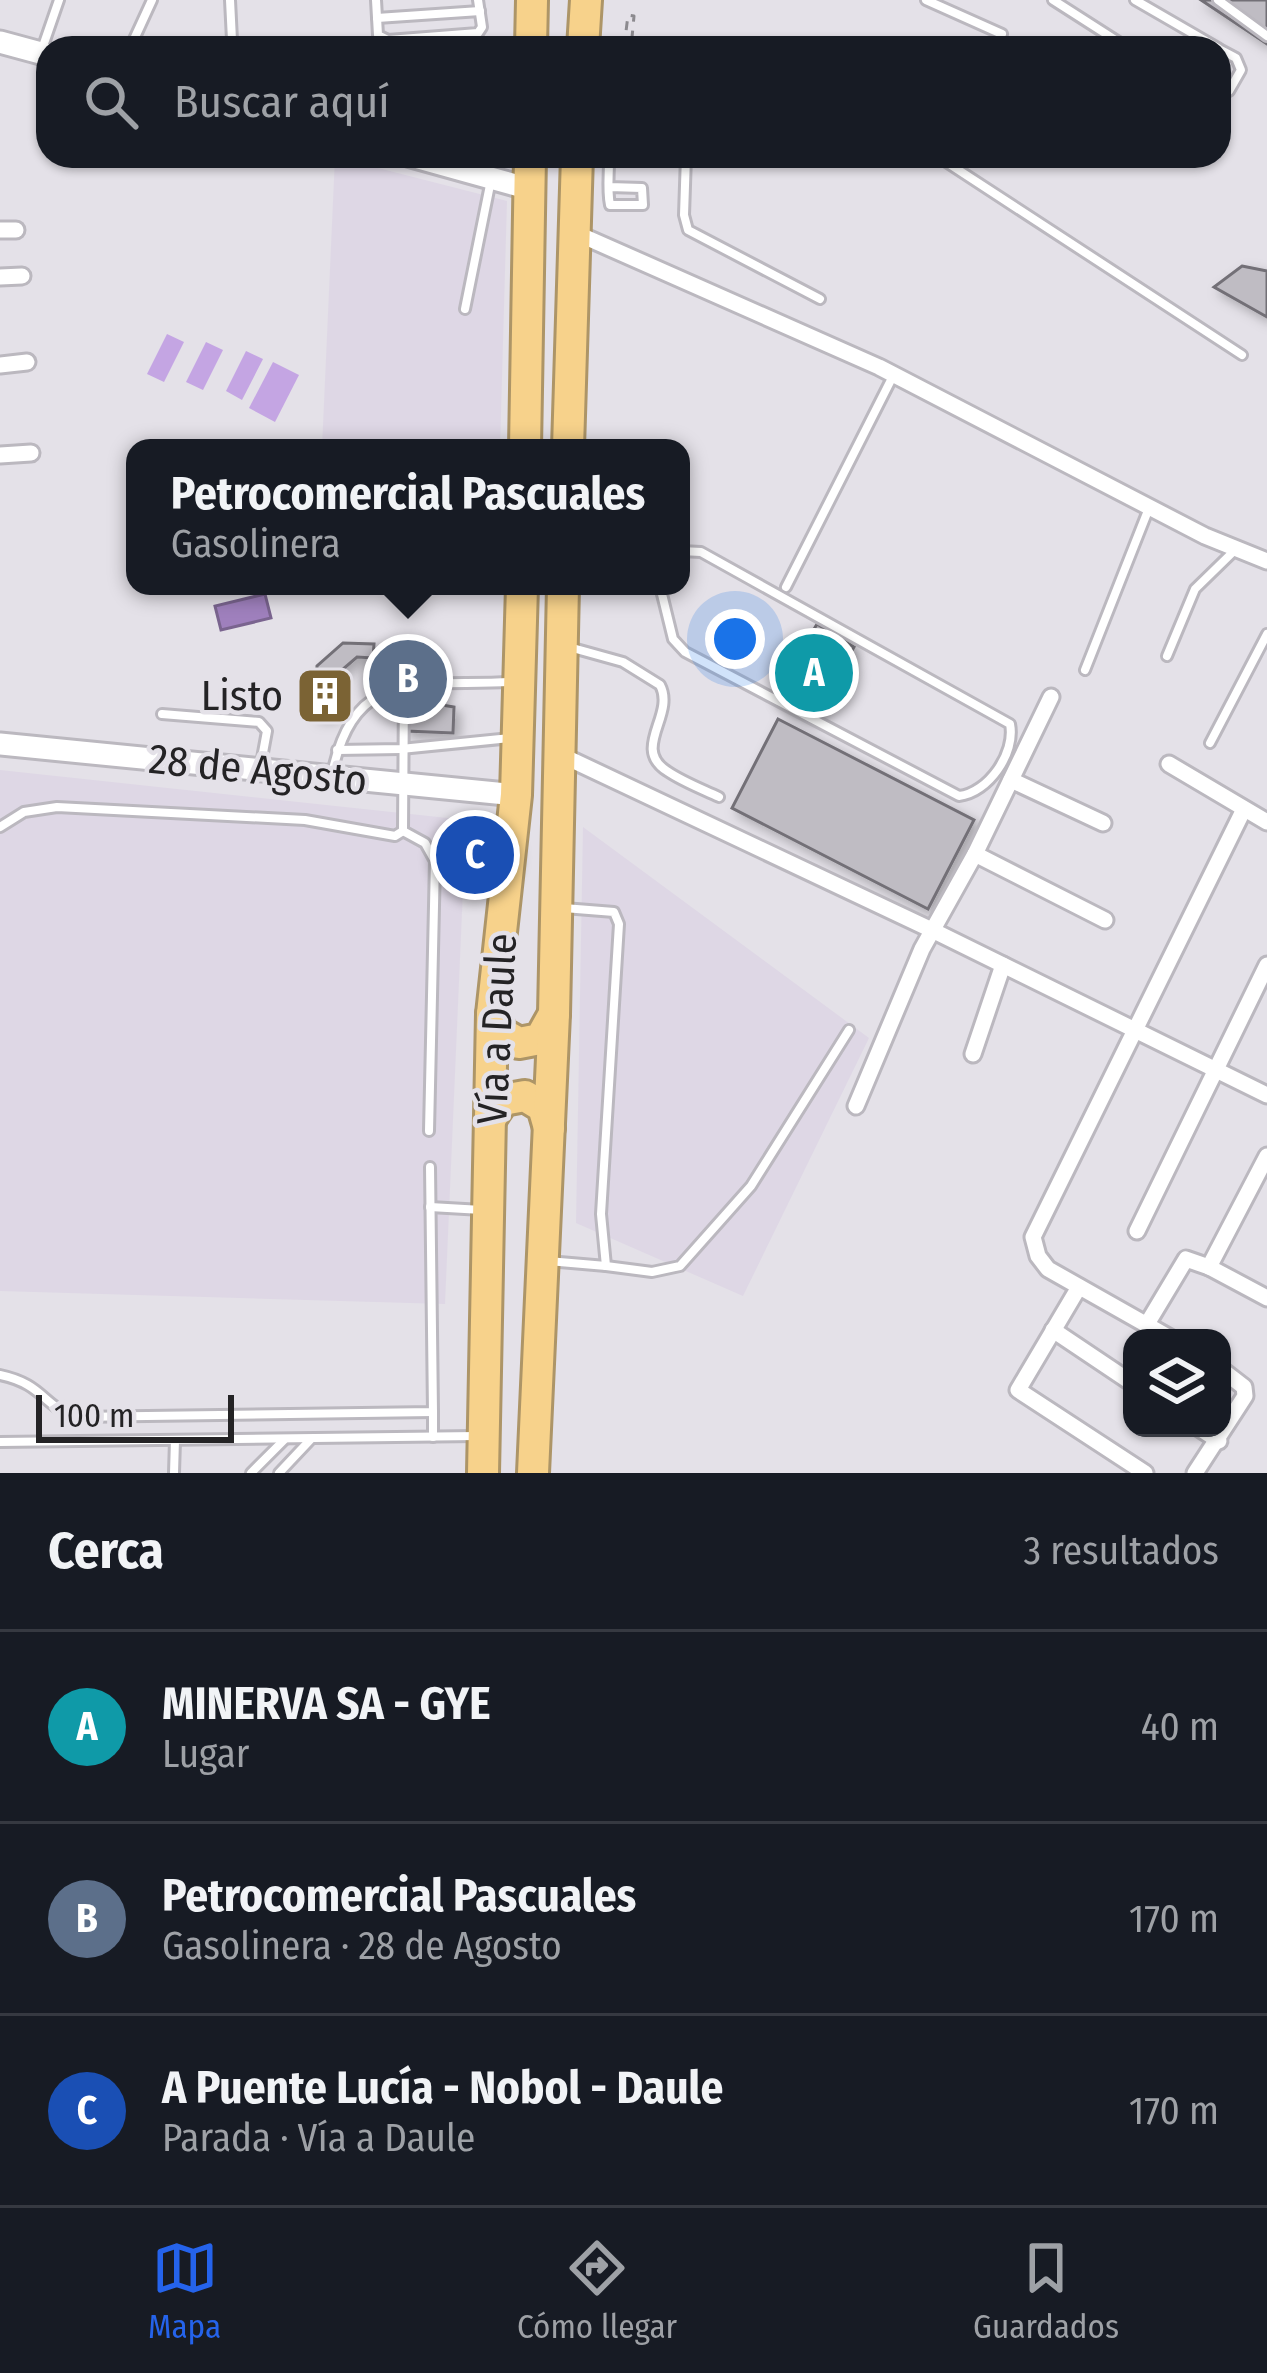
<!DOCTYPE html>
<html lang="es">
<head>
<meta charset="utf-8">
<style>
  body { margin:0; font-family:"Fira Sans Condensed",sans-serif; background:#242831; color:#f1f3f6 }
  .controls { position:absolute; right:36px; bottom:36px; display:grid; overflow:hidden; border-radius:24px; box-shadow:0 3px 9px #0004 }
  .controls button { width:108px; height:108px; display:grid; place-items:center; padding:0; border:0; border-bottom:3px solid #363941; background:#171b24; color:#f1f3f6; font:60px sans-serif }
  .scale { position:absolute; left:36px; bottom:30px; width:198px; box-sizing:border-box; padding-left:12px; border:6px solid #242325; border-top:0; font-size:33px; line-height:42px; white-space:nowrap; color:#242325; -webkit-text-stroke:9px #e4e1e8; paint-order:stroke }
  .you { position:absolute; left:735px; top:639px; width:42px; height:42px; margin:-30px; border:9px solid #fff; border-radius:50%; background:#1a73e8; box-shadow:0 0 0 18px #1a73e833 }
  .badge { display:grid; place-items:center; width:78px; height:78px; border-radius:50%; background:#2563eb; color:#fff; font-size:39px; font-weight:700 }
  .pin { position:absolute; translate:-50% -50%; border:6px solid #fff; box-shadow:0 3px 12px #0006 }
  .popup { position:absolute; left:126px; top:439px; width:564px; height:156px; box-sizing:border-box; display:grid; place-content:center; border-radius:24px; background:#171b24; filter:drop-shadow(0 3px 9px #0005); font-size:39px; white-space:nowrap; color:#9ea1a6 }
  .popup b { font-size:45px; color:#f1f3f6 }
  .popup::after { content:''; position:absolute; left:50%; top:100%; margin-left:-24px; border:24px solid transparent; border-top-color:#171b24 }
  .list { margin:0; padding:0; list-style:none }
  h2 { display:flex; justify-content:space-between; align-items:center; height:156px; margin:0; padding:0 48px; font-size:51px }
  h2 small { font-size:39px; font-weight:400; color:#9ea1a6 }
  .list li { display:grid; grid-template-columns:78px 1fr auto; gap:36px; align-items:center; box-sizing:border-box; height:192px; padding:0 48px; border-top:3px solid #363941 }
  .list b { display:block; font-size:45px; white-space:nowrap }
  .list p { margin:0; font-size:39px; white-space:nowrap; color:#9ea1a6 }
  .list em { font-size:39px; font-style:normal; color:#9ea1a6 }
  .icon { flex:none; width:66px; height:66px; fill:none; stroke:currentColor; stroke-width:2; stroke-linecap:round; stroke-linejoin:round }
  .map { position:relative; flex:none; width:1267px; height:1473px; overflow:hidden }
  .search { position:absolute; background:#171b24; box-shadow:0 3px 9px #0004; left:36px; right:36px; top:36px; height:132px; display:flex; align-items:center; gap:30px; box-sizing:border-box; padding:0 42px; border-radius:36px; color:#9ea1a6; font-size:45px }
  .sheet { height:732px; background:#171b24 }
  nav { display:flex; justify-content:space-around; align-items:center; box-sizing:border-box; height:168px; border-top:3px solid #363941; background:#171b24; font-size:33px; color:#9ea1a6 }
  nav a { display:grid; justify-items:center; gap:6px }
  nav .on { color:#2563eb }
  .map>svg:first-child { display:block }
  .built { fill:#ded7e5 }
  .green { fill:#c4a5e3 }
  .water { fill:#9f80bd; stroke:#7a648f; stroke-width:3 }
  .building { fill:#bfbcc3; stroke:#737077; stroke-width:3; filter:url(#shadow) }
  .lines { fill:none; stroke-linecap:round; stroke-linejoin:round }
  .lane-casing { stroke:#bbb8bf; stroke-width:14 }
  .street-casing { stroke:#bbb8bf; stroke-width:21 }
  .secondary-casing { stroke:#bbb8bf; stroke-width:27 }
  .highway-casing { stroke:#ad9567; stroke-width:36 }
  .path { stroke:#8c8a8f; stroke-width:3; stroke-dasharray:9 9; stroke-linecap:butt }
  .lane { stroke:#fff; stroke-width:8 }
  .street { stroke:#fff; stroke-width:15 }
  .secondary { stroke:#fff; stroke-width:21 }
  .highway { stroke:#f7d28b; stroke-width:30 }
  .labels { text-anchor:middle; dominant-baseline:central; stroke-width:9; stroke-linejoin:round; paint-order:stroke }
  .poi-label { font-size:42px; fill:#242325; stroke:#e4e1e8; text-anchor:end }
  .street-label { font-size:42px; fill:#242325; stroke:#e4e1e8 }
</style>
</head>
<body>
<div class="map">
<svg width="1267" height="1473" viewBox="0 0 1267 1473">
  <defs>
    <filter id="shadow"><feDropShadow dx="5.5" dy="5.5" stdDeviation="6" flood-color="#0004"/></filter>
  </defs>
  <rect width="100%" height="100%" fill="#e4e1e8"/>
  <g class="built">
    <path d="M335,157L507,201L500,448H322Z"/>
    <path d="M0,770L466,820L445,1304L0,1291Z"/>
    <path d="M583,827L869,1038L743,1296L576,1223Z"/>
  </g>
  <g class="green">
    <path d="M167,334L184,342L164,382L147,374Z"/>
    <path d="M206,342L223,350L203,390L186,382Z"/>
    <path d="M246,351L263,359L242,400L226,391Z"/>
    <path d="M273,362L299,375L275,422L249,408Z"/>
  </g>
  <path class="water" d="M265,594L271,618L221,630L215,606Z"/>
  <g class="building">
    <path d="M1201,0H1267V44Z"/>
    <path d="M1242,266L1267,271V317L1214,287Z"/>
    <path d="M817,624L854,647L813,720L773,699Z"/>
    <path d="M343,643L374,644L373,658L357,657L335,676L334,715H314L317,666Z"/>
    <path d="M430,703L454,707L453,733L406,731V705Z"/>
    <path d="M778,719L974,820L928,909L732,808Z"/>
  </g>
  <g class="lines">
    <defs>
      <g id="lane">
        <path d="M230,0L232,40L237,48"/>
        <path d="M376,0L378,35L388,40L478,33L482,27L478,0"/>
        <path d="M926,0L1002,34"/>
        <path d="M1053,0L1128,48"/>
        <path d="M1135,0L1218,48"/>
        <path d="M1218,0L1267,36"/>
        <path d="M377,18L480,11"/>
        <path d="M130,48L152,0"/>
        <path d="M1219,49L1236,58L1241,70L1229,91L1219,95"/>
        <path d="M41,52L59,0"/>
        <path d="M603,156L609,161C609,175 607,191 610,205H643L642,188L609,187"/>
        <path d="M686,156L684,215L688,230L820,299"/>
        <path d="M937,156L1242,355"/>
        <path d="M465,309L491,180"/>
        <path d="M660,586L673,639L685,652L959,796C988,793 1016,753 1010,724L701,552L681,551"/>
        <path d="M786,587L893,376"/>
        <path d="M569,647L623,662L660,685C676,715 631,748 667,771C683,782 702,789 719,797"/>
        <path d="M1167,656L1195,589L1235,550"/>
        <path d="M1085,670L1149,508"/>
        <path d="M438,704L444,686"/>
        <path d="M162,714L259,722L267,731L260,769"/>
        <path d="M1210,743L1267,634"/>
        <path d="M337,750L401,749L511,738"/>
        <path d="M332,774C355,664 421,687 511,682"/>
        <path d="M0,827L24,812L57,807L305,820L395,836L403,831L404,686"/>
        <path d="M403,831L425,843L435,861L429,1131"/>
        <path d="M564,908L614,912L619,924L601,1214L606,1266L652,1272L680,1266L751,1186L849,1030"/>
        <path d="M430,1207L482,1210"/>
        <path d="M548,1261L606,1266"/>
        <path d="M0,1375C43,1384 42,1405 75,1417L433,1412L430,1167"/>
        <path d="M433,1437V1412"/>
        <path d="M0,1442L477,1436"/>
        <path d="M174,1473L175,1440"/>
        <path d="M251,1473L284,1440"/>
        <path d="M279,1473L311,1439"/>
      </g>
      <g id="street">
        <path d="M0,230H16"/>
        <path d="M576,233L879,367L1205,536L1267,561"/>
        <path d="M0,277L22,276"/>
        <path d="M0,365L27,362"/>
        <path d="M0,455L31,453"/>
        <path d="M559,754L934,931L1267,1095"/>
        <path d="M1169,764L1267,822"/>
        <path d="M1011,780L1103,823"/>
        <path d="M975,854L1105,920"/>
        <path d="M973,1054L1003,965"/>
        <path d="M856,1106L922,949L975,854L1051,697"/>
        <path d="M1137,1231L1267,965"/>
        <path d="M1209,1267L1267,1156"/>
        <path d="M1079,1287L1018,1390L1145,1473"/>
        <path d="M1147,1324L1186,1259L1209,1267L1267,1298"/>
        <path d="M1053,1330L1132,1383"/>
        <path d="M1170,1338L1048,1269L1038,1256L1033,1237L1244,809"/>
        <path d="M1199,1428L1219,1441"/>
        <path d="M1195,1473L1245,1396L1244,1387L1222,1370"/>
      </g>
      <g id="secondary">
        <path d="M0,42L48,55"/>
        <path d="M411,156L530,189"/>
        <path d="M0,744L516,795"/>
      </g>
      <g id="highway">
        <path d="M531,48L532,0"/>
        <path d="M583,48L586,0"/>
        <path d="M525,448L530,156"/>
        <path d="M568,448L577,156"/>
        <path d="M492,1014L503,1034L519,1043L540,1039L554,1014"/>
        <path d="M491,1118L503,1100L525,1096L543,1107L549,1128"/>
        <path d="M483,1473L492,1014L516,795L522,586"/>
        <path d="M533,1473L554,1014L563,586"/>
      </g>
    </defs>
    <use href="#lane" class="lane-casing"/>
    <use href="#street" class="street-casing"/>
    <use href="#secondary" class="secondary-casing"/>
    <use href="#highway" class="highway-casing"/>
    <path class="path" d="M624,48L628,15L634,16L631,48"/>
    <use href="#lane" class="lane"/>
    <use href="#street" class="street"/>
    <use href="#secondary" class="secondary"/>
    <use href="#highway" class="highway"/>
  </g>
  <defs>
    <symbol id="building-square" viewBox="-11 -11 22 22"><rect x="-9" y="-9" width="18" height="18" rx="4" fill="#7b6334" stroke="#e4e1e8"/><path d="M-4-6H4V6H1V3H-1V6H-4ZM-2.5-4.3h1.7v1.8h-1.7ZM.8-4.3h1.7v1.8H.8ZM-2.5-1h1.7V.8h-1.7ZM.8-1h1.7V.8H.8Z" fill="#fff"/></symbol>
  </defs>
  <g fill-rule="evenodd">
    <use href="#building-square" x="292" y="663" width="66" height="66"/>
  </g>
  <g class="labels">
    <g class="poi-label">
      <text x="283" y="696">Listo</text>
    </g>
    <g class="street-label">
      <text transform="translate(258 770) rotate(6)">28 de Agosto</text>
      <text transform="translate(497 1029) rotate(-87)">Vía a Daule</text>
    </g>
  </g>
</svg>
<div class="controls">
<button><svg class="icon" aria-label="layers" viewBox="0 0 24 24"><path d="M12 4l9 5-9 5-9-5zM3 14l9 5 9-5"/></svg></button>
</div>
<div class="scale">100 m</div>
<div class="you"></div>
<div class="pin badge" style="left:814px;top:673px;background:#0f9aa8">A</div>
<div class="pin badge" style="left:408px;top:679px;background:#5c6f8a">B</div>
<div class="popup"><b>Petrocomercial Pascuales</b>Gasolinera</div>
<div class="pin badge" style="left:475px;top:855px;background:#1a4fb4">C</div>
<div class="search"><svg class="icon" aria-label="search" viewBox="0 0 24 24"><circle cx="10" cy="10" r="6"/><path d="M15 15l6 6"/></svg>Buscar aquí</div>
</div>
<section class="sheet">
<h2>Cerca<small>3 resultados</small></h2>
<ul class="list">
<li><span class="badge" style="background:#0f9aa8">A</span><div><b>MINERVA SA - GYE</b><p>Lugar</p></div><em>40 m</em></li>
<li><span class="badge" style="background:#5c6f8a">B</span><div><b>Petrocomercial Pascuales</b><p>Gasolinera · 28 de Agosto</p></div><em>170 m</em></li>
<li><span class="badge" style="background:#1a4fb4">C</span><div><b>A Puente Lucía - Nobol - Daule</b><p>Parada · Vía a Daule</p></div><em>170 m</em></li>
</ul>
</section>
<nav>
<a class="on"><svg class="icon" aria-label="map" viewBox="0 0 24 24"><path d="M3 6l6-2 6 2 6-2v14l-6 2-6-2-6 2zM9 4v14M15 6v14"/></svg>Mapa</a>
<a><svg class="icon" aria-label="directions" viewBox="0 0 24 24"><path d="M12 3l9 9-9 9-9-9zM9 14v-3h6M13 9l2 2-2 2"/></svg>Cómo llegar</a>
<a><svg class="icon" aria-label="saved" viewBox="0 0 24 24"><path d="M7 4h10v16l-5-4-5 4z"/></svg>Guardados</a>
</nav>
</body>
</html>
